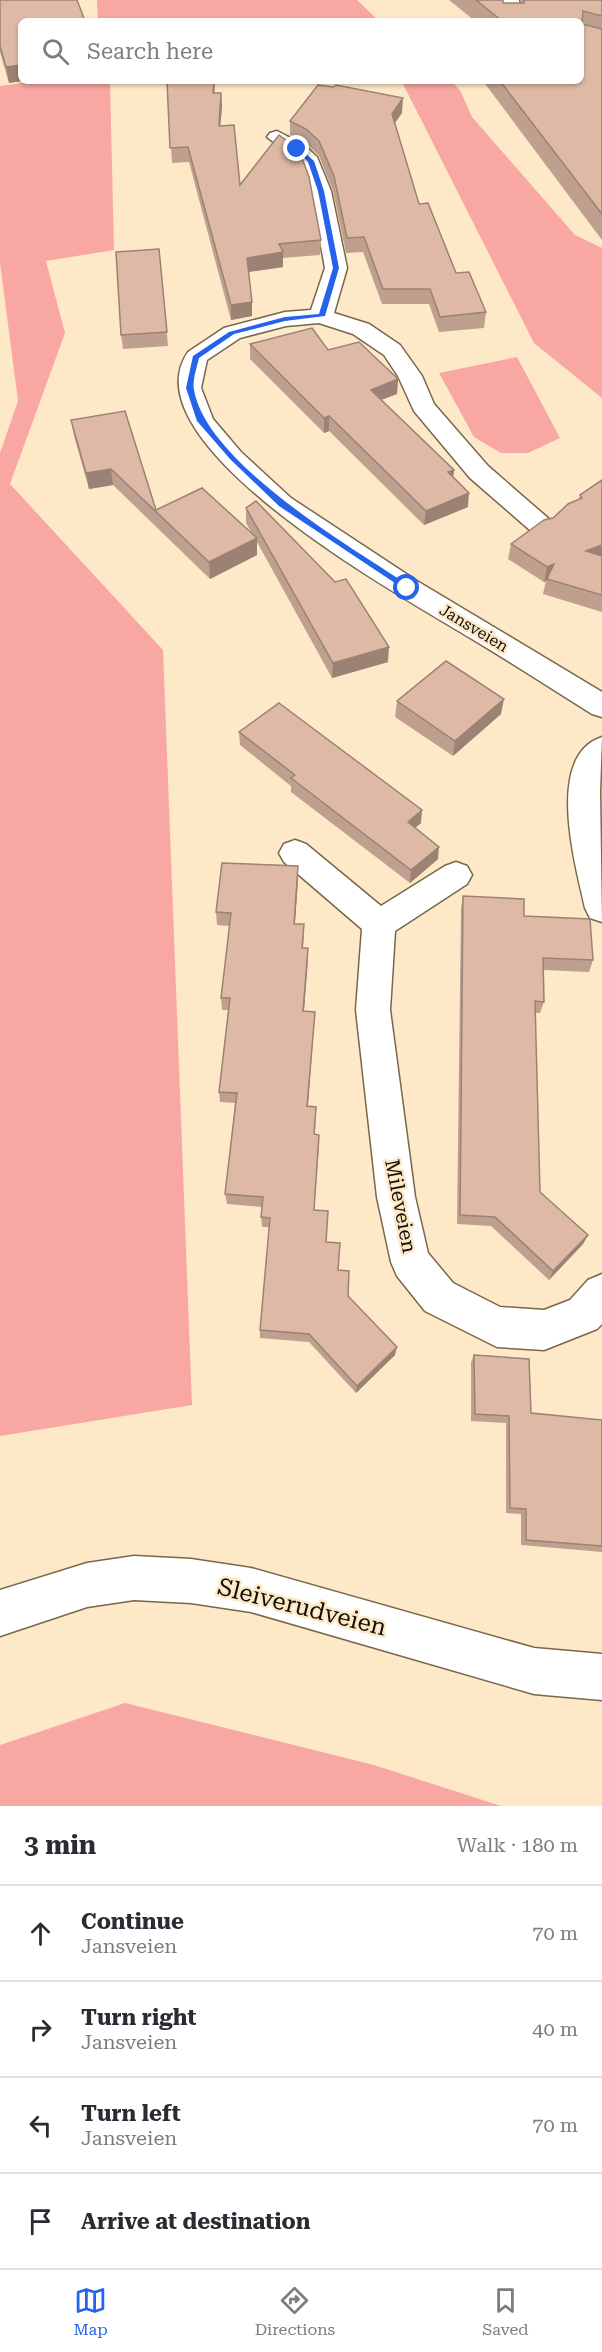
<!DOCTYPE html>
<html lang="en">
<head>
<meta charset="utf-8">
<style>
  body { margin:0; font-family:"Roboto Serif",serif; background:#f2f2f3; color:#2b2b33 }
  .stop { position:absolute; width:18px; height:18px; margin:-14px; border:4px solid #2563eb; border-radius:50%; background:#fff }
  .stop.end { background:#2563eb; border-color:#fff; box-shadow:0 2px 6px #0008 }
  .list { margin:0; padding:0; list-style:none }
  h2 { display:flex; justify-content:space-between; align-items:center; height:78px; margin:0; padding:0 24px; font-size:26px }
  h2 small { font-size:20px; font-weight:400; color:#7c7c81 }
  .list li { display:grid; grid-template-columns:39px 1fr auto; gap:18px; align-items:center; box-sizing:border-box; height:96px; padding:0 24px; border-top:2px solid #e1e1e2 }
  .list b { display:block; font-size:22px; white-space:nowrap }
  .list p { margin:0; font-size:20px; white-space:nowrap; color:#7c7c81 }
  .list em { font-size:20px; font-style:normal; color:#7c7c81 }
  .icon { flex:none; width:33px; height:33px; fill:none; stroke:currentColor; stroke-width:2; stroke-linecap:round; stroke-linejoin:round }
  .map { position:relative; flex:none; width:602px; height:1806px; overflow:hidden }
  .search { position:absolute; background:#fff; box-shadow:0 2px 4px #0004; left:18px; right:18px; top:18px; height:66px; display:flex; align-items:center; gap:15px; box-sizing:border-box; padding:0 21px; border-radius:9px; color:#7c7c81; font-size:22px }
  .sheet { height:462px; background:#fff }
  nav { display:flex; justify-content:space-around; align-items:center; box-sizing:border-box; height:84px; border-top:2px solid #e1e1e2; background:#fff; font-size:16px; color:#7c7c81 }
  nav a { display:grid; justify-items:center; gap:3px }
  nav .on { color:#2563eb }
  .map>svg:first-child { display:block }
  .green { fill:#f8a7a3 }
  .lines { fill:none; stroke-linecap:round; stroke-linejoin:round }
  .minor-casing { stroke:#796749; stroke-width:3 }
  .minor { fill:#fff; fill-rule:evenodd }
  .wall { fill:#bfa08f }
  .shaded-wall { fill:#9b8274 }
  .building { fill:#debaa6; stroke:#9b8274; stroke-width:1.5 }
  .route { fill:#2563eb }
  .labels { text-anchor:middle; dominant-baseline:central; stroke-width:5; stroke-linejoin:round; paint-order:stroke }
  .far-street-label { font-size:16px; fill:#150e04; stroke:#fde9c7 }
  .street-label { font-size:20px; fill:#150e04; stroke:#fde9c7 }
  .near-street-label { font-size:24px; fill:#150e04; stroke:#fde9c7 }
</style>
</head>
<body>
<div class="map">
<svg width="602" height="1806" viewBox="0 0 602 1806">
  <rect width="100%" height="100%" fill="#fde9c7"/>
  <g class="green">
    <path d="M97,0H357L379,21H98Z"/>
    <path d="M37,81H451L460,90L472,117L575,235L602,248V398L534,343L402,82H110L114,250L46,261L65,333L10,484L163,650L192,1405L0,1436V453L18,401L0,263V86Z"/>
    <path d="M517,357L560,438L528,453H501L474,437L439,373Z"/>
    <path d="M125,1703L374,1765L501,1806H0V1745Z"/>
  </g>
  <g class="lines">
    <defs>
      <g id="minor">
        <path d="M501,0H519L520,21H502Z"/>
        <path d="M277,131L304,145L317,157L331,191L347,268L334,313L369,324L400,345L422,376L434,404L488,466L549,519L553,525L549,531L540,534L531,531L470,478L414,411L398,376L384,355L353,334L319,323L286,326L240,338L207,360L201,388L213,419L241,452L291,498L417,581L602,692V717L592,714C552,689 512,663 472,639C410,601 124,445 188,352L224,328L285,312L311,310L325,268L311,191L301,163L267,137L270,133Z"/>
        <path d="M602,737L600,792L602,922L590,918L585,908C576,866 544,756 602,737Z"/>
        <path d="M295,840L306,844L381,906L445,866L456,862L467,866L472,875L467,884L395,931L390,1010L415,1197L428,1253L453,1283L500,1307L544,1310L570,1300L588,1280L602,1274V1324L597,1329L544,1350L497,1347L425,1311L397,1276L391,1262L377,1197L356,1010L362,929L284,862L279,853L284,844Z"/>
        <path d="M134,1556L191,1559L251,1568L534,1648L602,1654V1700L534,1694L251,1612L191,1603L134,1600L87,1607L0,1636V1590L87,1563Z"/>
      </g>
    </defs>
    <use href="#minor" class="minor-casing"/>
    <use href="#minor" class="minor"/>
  </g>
  <g class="wall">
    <path d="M0,0L21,21L22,81L9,83L0,52Z"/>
    <path d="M449,0H503V3H521V0H602V240L483,81H581V21H475Z"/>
    <path d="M167,81H215V93H221L222,107L220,126L240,185L321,240L320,255L283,258V267L249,272L252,316L231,320L189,162L172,163Z"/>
    <path d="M402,113L395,123L419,204L456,273L486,312L484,328L439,332L429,304H382L363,252L346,253L333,191L319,156L306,143L290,135V121Z"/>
    <path d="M159,249L168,346L123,349L121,335Z"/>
    <path d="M250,344L328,350L398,379L397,394L381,400L454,470L453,477L468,507L424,525L329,431L324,433L250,359Z"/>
    <path d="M71,420L156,510L253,535L246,523V508L388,662L332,678L257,542V555L210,579L113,485L89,489L74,436Z"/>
    <path d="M602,480V612L543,594L546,581L544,582L508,559L511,544L553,518L579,499L580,495Z"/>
    <path d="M397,701L501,714L453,756L395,717Z"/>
    <path d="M239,732L421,823L415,828L438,859L410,883L291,792V786L240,745Z"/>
    <path d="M298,866V879L295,924L304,937L303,948H308L304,1011L315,1012L308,1106L316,1107L315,1134L319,1146L314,1210L326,1242L338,1270L348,1296L395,1355L356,1393L309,1342L260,1338V1330L269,1227H262L261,1217L262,1207L227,1204L225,1194L235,1103L220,1102L219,1092L228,1010H222L221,998L230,926L217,925L216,912Z"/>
    <path d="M463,896L524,916L593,960L589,972L543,970L544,1002L540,1013H535L540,1192L588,1235L583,1244L549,1280L491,1226L457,1224L461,908Z"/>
    <path d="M474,1355L531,1413L602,1420V1552L521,1545V1514L506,1513V1423L471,1421V1362Z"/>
  </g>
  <g class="shaded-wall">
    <path d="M21,65L22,81L9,83L6,67Z"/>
    <path d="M221,93L222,107L219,140V126Z"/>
    <path d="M403,98L402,113L391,128L392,114Z"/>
    <path d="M283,252V267L248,272L247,258Z"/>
    <path d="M252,302V316L231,320V305Z"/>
    <path d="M398,379L397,394L370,404L371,390Z"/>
    <path d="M329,416V431L324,433V418Z"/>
    <path d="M111,469L113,485L89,489L86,473Z"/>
    <path d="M454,470L452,484L448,472Z"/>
    <path d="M469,493L468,507L424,525L426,511Z"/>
    <path d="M257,538V555L210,579L209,562Z"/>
    <path d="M602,545V559L586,551Z"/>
    <path d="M554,564L546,581L544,582L547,567Z"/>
    <path d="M389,647L388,662L332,678L333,663Z"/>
    <path d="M504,699L501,714L453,756L455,741Z"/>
    <path d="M422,810L421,823L407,835L408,822Z"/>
    <path d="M439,847L438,859L410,883L411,870Z"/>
    <path d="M298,866V879L294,936V924Z"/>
    <path d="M308,948V960L303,1023V1011Z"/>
    <path d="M315,1012L314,1023L307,1117V1106Z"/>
    <path d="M588,1235L583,1244L549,1280L553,1271Z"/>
    <path d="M397,1347L395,1355L356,1393L357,1386Z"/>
  </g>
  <g class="building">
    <path d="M0,0H77L85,21H21V65L6,67L0,46Z"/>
    <path d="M476,0H503V3H524V0H602V16L583,11L582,24L602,29V214L500,81H581V21H502Z"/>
    <path d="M167,81H214L213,93H221L219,126L234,125L240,185L279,135L299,150L309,177L321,240L279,244L283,252L247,258L252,302L231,305L188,147L170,148Z"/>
    <path d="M318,85L333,87L336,85L403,98L392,114L419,204L428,203L456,273L469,272L486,312L440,317L430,289H383L364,237L347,238L334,176L319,141L306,129L290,121Z"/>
    <path d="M159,249L167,332L121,335L116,252Z"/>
    <path d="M312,328L328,350L359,342L398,379L371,390L454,470L448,472L469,493L426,511L329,416L324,418L250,344Z"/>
    <path d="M125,411L156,510L202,488L257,538L209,562L111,469L86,473L71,420Z"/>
    <path d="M602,480V545L586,551L602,556V595L547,579L554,564L547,567L511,544L544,520L553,518L568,504L582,498L580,495Z"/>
    <path d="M256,501L335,582L346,579L389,647L333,663L246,508Z"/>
    <path d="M446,661L504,699L455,741L397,701Z"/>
    <path d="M279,703L422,810L408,822L439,847L411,870L291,778L295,775L239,732Z"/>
    <path d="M222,863L298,866L294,924H304L302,948H308L303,1011L315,1012L307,1106L316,1107L314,1134L319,1135L314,1210L328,1211L326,1242L340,1243L338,1270L349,1271L348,1296L397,1347L357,1386L309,1334L260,1330L270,1218L261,1217L263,1197L225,1194L237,1093L219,1092L230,998H221L231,913L216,912Z"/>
    <path d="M463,896L524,899V916L590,919L593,960L543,958L544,1002L535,1001L540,1192L588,1235L553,1271L495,1217L460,1215Z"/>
    <path d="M474,1355L529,1359L531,1413L602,1420V1546L526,1540V1509L510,1508L509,1416L475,1414Z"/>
  </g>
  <path class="route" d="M295,148H299L314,161L324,191L339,268L325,316L285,321L234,334L199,358C197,367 192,381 194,390C207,463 349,546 410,586L411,588L407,591L279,506L230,459L197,421L186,388L193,356L229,332L285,317L319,314L333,268L318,191L308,162Z"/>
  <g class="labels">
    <g class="far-street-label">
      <text transform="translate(474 628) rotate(31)">Jansveien</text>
    </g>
    <g class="street-label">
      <text transform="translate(401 1206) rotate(79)">Mileveien</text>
    </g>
    <g class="near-street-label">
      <text transform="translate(302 1607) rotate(14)">Sleiverudveien</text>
    </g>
  </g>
</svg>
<div class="stop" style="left:407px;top:588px"></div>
<div class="stop end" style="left:297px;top:149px"></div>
<div class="search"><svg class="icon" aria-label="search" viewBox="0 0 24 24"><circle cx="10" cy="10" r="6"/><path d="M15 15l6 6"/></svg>Search here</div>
</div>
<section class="sheet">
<h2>3 min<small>Walk · 180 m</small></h2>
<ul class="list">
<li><svg class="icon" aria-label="ahead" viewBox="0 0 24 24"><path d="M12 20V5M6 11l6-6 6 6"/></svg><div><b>Continue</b><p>Jansveien</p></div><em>70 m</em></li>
<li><svg class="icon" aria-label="right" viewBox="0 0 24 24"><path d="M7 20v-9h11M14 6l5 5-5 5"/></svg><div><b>Turn right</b><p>Jansveien</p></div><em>40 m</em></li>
<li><svg class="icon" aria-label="left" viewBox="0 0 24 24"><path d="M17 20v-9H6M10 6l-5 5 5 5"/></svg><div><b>Turn left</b><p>Jansveien</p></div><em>70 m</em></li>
<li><svg class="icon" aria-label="arrive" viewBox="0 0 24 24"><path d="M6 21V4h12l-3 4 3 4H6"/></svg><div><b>Arrive at destination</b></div></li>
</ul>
</section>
<nav>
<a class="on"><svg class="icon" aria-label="map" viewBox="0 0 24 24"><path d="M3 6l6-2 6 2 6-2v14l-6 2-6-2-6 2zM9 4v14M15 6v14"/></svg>Map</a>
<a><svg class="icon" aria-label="directions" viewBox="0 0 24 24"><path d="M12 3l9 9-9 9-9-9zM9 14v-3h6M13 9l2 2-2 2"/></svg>Directions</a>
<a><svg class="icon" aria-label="saved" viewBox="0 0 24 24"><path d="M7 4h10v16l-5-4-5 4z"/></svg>Saved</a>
</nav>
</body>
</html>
